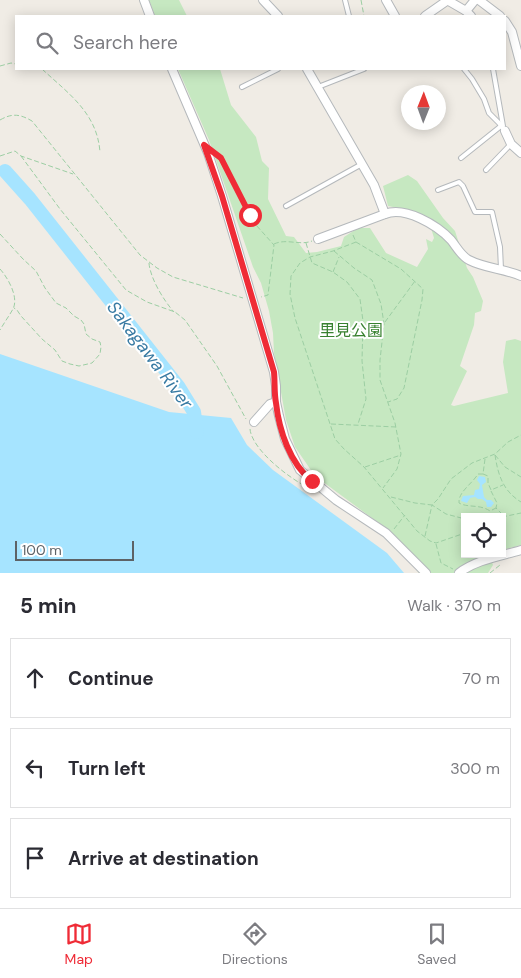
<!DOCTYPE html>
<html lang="en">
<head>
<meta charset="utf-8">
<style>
  body { margin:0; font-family:"DM Sans","Noto Sans JP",sans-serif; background:#f7f7f7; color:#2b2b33 }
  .controls { position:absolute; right:15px; bottom:15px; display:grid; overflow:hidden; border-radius:0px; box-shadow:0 2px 12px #0003 }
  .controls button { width:45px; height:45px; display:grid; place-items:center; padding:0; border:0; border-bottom:1px solid #e1e1e2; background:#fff; color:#2b2b33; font:25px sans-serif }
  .compass { position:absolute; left:401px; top:85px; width:45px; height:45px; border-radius:50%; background:#fff; box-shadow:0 2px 12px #0003; rotate:1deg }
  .scale { position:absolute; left:15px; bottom:12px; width:119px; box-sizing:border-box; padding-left:5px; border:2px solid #5d6266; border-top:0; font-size:14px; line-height:18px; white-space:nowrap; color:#5d6266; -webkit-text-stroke:4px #fff; paint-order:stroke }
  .stop { position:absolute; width:15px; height:15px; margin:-11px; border:4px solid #ef2b36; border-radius:50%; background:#fff }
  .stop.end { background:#ef2b36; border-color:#fff; box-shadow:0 1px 5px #0008 }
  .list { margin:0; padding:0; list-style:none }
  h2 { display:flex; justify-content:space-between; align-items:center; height:65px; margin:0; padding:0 20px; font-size:21px }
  h2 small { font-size:16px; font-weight:400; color:#7c7c81 }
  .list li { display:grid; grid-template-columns:32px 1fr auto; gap:15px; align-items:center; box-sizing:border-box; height:80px; margin:0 10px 10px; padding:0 10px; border:1px solid #e1e1e2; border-radius:0px }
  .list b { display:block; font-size:19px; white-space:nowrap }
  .list em { font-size:16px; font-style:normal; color:#7c7c81 }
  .icon { flex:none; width:28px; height:28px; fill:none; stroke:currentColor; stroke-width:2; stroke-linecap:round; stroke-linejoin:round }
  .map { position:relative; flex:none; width:521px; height:573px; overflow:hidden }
  .search { position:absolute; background:#fff; box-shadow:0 2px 12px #0003; left:15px; right:15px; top:15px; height:55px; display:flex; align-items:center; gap:12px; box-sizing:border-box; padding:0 18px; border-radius:0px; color:#7c7c81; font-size:19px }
  .sheet { height:335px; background:#fff }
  nav { display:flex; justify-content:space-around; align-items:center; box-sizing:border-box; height:70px; border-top:1px solid #e1e1e2; background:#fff; font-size:14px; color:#7c7c81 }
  nav a { display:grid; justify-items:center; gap:2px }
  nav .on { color:#ef2b36 }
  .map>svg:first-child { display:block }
  .green { fill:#c6e8c1 }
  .water { fill:#a6e4ff }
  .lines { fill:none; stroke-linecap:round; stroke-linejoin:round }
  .river { stroke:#a6e4ff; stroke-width:14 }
  .service-casing { stroke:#b5b9bc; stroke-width:6 }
  .minor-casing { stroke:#b5b9bc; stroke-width:10 }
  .path { stroke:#9ccea3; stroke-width:1; stroke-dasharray:5 2.5; stroke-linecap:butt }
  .service { stroke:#fff; stroke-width:4 }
  .minor { stroke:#fff; stroke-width:8 }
  .route { stroke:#ef2b36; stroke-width:6 }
  .labels { text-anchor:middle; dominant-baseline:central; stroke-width:4; stroke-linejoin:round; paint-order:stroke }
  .park-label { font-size:16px; fill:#388130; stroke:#fff }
  .water-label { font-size:18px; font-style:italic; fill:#397ba3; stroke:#fff }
</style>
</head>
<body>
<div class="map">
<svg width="521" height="573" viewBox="0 0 521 573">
  <rect width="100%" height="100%" fill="#f0ece5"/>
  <g class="green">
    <path d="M149,0H179L187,16H155Z"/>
    <path d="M178,69H220L231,105L256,137L262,161L269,168L268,199L286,236L294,237L306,253L317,252L341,246L344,237L358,228H370L386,253L417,267L428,249L426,239L432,242L434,238L428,218L408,210L388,206L383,186L408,175L417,181L443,218L455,231L467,268L473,277L483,301L481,311L475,313L474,325L460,366L467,371L451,405L454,406L508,393L503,362L506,341L515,339L521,341V545L502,550V517H465V554H489L493,565L488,573H419L380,524L315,476L295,447L286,420L274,353L273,333L269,311L261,283L253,267L209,140Z"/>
  </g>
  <g class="water">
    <path d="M0,354L169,412L231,418L247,445L273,470L387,553L404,573H0Z"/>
    <path d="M479,476L485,477L486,482L482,485L484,497L487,500H491L494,503L491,507H487L486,502L482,499H478L475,497L470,498L467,503L461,501L463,496L474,495L475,490L479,489L480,484L477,480Z"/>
  </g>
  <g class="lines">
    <path class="river" d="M5,171L30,199L178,386L194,412L197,432"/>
    <defs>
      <g id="service">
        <path d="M345,0L349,16"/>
        <path d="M464,69L472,79L484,99L489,113L499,123L505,131"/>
        <path d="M493,69L503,126"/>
        <path d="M242,87L278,69"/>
        <path d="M318,87L364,69"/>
        <path d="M461,158L501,126"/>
        <path d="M486,170L511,144"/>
        <path d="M438,190L459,182L463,186L475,212H492L500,247L501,269"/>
        <path d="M286,206L362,164"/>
      </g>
      <g id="minor">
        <path d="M144,0L150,16"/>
        <path d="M263,0L278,16"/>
        <path d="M386,0L395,16"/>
        <path d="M447,0L466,11L471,16"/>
        <path d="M479,0L500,16"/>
        <path d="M466,11L475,0"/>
        <path d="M425,16L448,0"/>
        <path d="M505,21L512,32L521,66"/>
        <path d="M172,69L208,153L222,196L274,372L276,386V402L279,416L285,439L300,470L336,500L386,533L426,573"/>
        <path d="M307,69L374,185L385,214C405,206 437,225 451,240C456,246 461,256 469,260C484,268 505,269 521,276"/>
        <path d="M505,131L511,144L521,153"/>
        <path d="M318,239L385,214"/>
        <path d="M254,422L270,404L276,402"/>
        <path d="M459,573C475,560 501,556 521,550"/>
      </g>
    </defs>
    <use href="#service" class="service-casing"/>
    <use href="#minor" class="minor-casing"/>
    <g class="path">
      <path d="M361,0L364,16"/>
      <path d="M0,66L11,63L16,64"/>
      <path d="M42,69C69,94 97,113 100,152"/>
      <path d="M0,120C12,113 20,114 32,121L140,255L157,268L173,277L243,298"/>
      <path d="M217,154L221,158L256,225L274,245L268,295L261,297"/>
      <path d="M0,156L15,151L21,156L73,174"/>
      <path d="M21,156L60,209L126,290L147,302L175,312L185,320L217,366L246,419"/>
      <path d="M0,234L23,259L36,271L45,288L56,303L66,308L74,316L81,320L84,324L86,334L92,339L100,342L101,347L100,354L92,363L79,366L70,364L62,361L55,350L42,339L21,316L17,310L14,308"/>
      <path d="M353,235L356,242L401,269L423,289L422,300L404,388L397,399L388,402"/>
      <path d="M356,242L333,251L310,257L300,263L291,276L290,294L295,318L335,439L344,449L364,467L417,531L430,541L436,543L465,533"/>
      <path d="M306,243L312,263L333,272L347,282L360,299L363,321L362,361L366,399L358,424"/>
      <path d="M274,244C287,238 299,246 312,241"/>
      <path d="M334,251L354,268L372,280L381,304L384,324L380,360V380L395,423L401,454L397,469L383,488"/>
      <path d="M149,263C150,278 164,301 174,312"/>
      <path d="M0,269C8,278 19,297 13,309C9,316 4,323 0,330"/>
      <path d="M333,272L339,257"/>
      <path d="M385,322L415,281"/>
      <path d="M331,424L396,427"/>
      <path d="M250,429C252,450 290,479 309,488"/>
      <path d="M495,455C498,475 503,491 521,502"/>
      <path d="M495,455L505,467L521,477"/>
      <path d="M485,459L483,474L488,476V483L491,490L503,485"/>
      <path d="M365,467L401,455"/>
      <path d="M483,474H478C472,484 458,492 459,503C468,508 480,504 490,511L496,508"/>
      <path d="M491,491L497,503L496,508L505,517"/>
      <path d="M391,497L415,503L432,505L438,499L451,479L472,463L495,454L508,442L521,435"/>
      <path d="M502,517L521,513"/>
      <path d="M394,529L405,515"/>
      <path d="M425,536L432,505L446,514L465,519"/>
      <path d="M436,544L441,563L453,569"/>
      <path d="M490,573L500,565"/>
    </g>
    <use href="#service" class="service"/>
    <use href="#minor" class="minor"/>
  </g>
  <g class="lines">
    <path class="route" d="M250,215L221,158L204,145L222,196L274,372C275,382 274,393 276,403C279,430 290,464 312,481"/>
  </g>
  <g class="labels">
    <g class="park-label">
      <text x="351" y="330">里見公園</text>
    </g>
    <g class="water-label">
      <text transform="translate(150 355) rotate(53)">Sakagawa River</text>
    </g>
  </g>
</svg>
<div class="controls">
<button><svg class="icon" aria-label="locate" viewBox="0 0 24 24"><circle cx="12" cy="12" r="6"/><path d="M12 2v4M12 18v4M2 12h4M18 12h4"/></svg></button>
</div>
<svg class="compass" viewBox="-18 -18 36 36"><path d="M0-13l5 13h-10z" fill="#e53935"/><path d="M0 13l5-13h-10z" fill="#7c7c81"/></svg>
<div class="scale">100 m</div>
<div class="stop" style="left:250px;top:215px"></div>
<div class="stop end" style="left:312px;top:481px"></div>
<div class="search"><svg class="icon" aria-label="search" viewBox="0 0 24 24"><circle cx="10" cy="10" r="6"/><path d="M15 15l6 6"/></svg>Search here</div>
</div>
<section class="sheet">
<h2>5 min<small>Walk · 370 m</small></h2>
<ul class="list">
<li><svg class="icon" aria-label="ahead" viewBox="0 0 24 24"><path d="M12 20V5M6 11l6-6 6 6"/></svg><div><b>Continue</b></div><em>70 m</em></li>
<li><svg class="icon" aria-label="left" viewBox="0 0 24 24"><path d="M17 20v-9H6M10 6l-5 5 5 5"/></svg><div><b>Turn left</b></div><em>300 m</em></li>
<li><svg class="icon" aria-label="arrive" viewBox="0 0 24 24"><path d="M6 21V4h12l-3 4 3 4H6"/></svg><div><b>Arrive at destination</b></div></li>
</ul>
</section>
<nav>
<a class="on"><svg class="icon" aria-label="map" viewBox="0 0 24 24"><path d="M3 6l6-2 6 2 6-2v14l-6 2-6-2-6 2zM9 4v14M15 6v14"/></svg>Map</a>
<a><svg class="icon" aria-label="directions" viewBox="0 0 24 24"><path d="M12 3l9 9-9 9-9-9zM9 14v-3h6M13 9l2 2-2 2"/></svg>Directions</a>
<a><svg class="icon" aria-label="saved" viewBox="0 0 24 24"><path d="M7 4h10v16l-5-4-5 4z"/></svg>Saved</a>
</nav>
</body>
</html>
